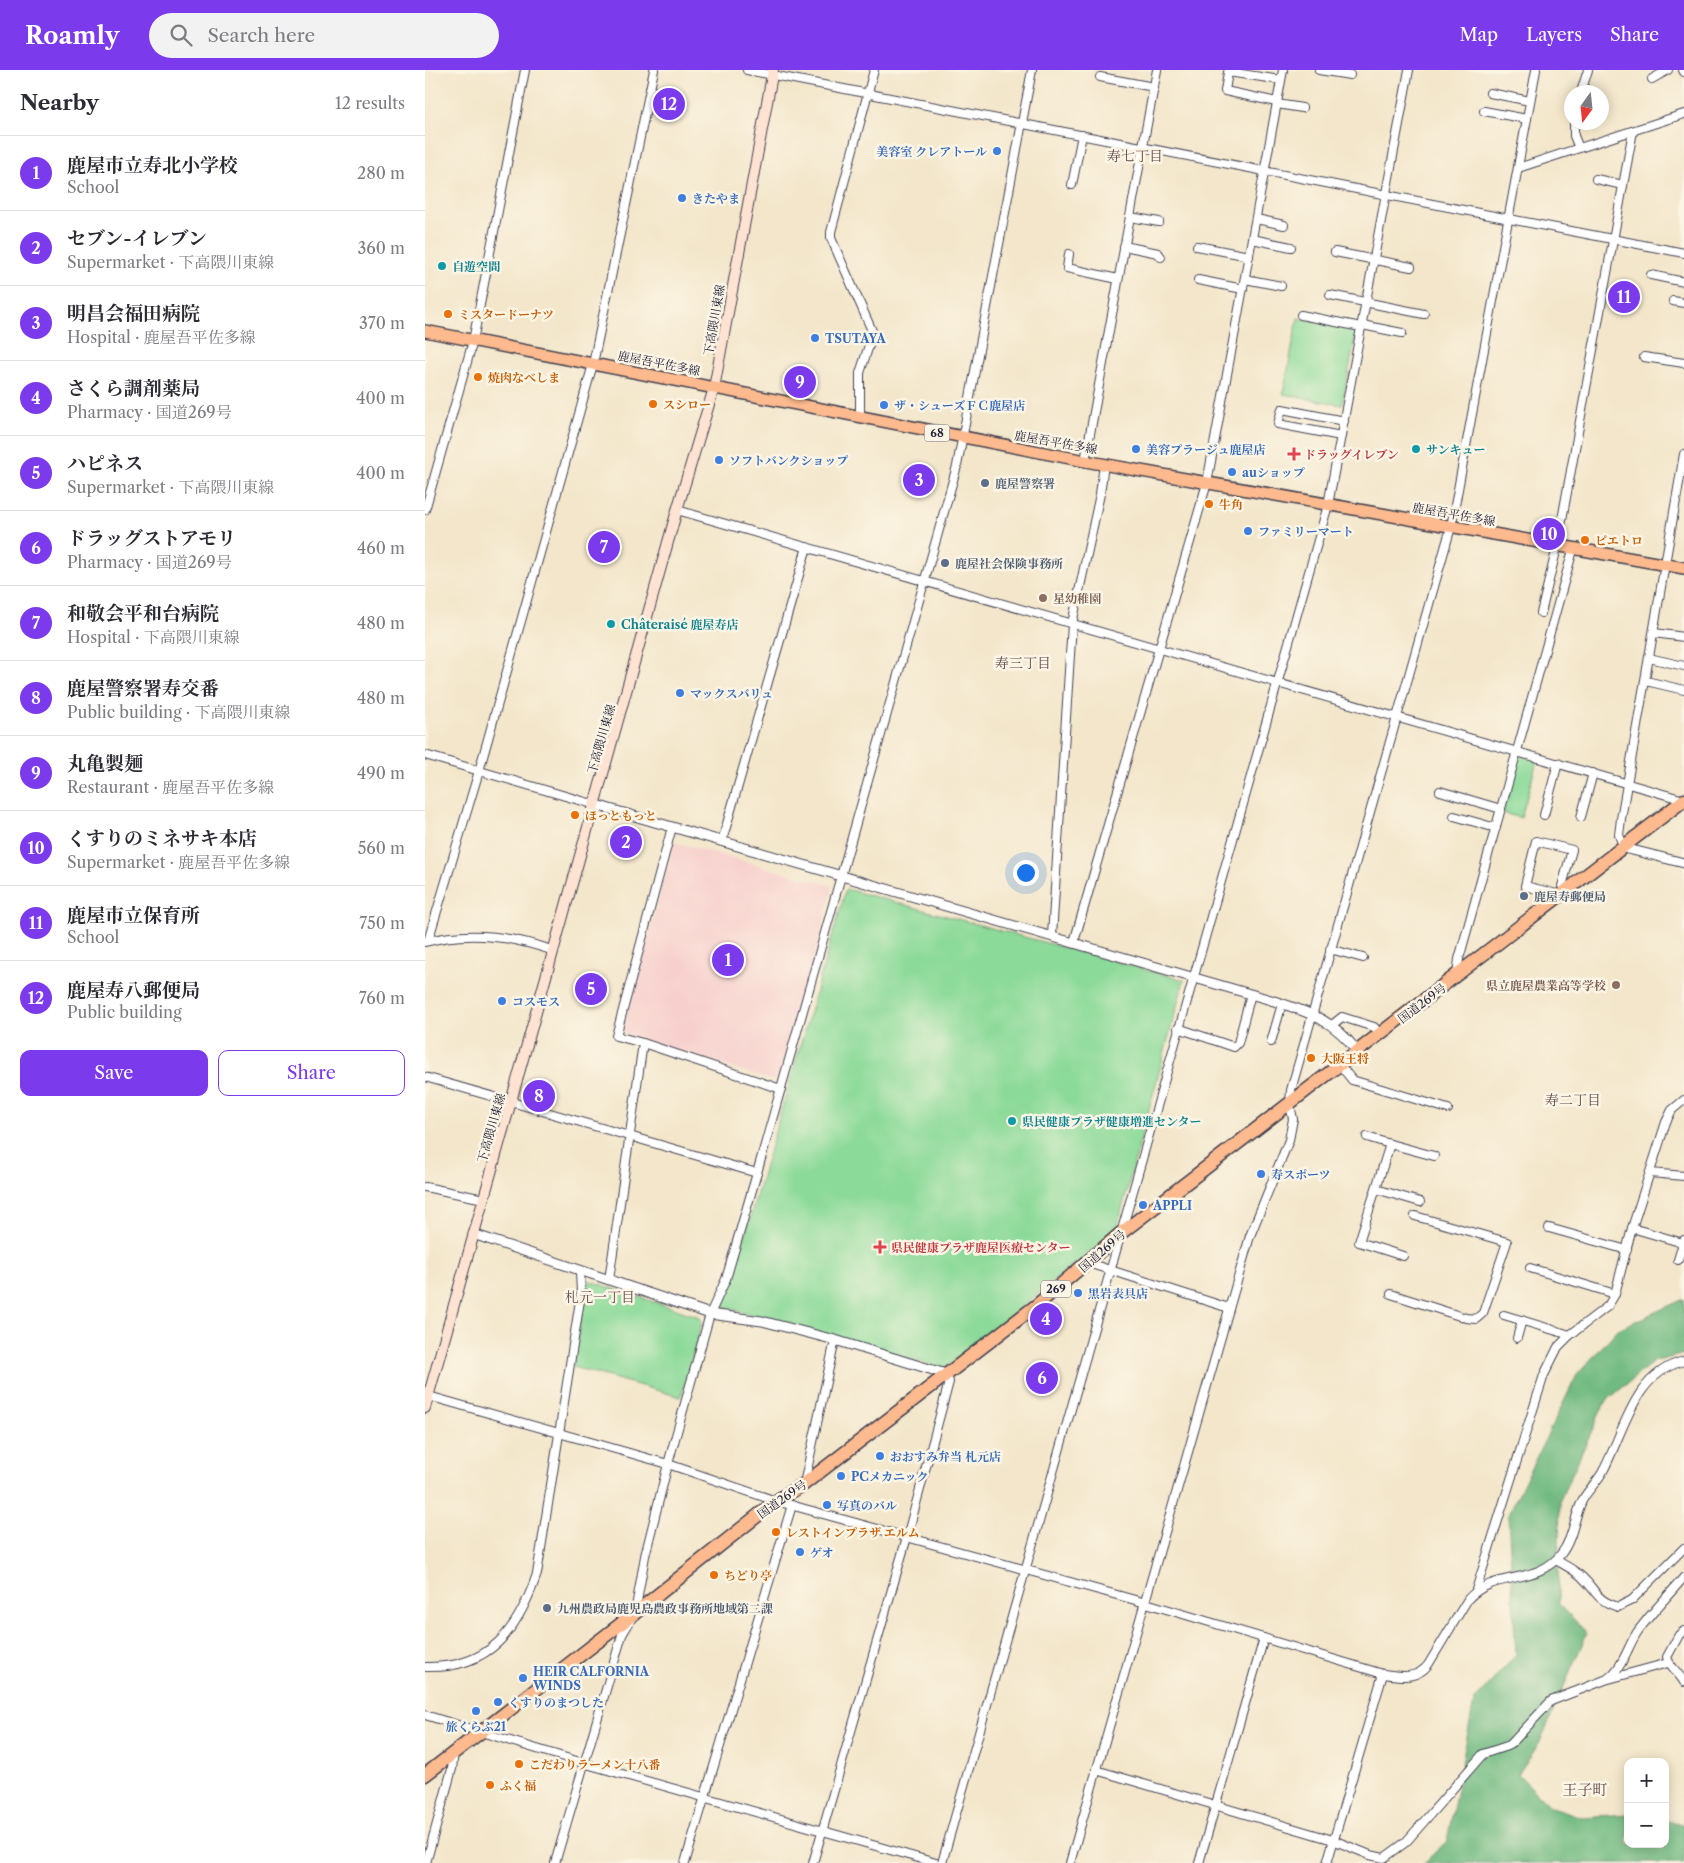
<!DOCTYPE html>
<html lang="en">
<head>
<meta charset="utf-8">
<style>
  body { margin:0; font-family:"Libre Caslon Text","Noto Serif JP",serif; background:#f2f2f3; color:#2b2b33 }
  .controls { position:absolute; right:15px; bottom:15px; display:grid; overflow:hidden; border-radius:10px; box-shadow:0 2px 12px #0003 }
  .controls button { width:45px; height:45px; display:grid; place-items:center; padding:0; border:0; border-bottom:1px solid #e1e1e2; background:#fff; color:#2b2b33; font:25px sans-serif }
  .compass { position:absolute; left:1139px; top:15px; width:45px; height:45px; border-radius:50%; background:#fff; box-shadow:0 2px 12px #0003; rotate:195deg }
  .you { position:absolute; left:600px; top:802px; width:18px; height:18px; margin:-12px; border:4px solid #fff; border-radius:50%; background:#1a73e8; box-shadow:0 0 0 8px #1a73e833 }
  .badge { display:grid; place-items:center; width:32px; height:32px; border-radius:50%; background:#7c3aed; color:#fff; font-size:16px; font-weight:700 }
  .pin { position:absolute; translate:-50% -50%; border:2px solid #fff; box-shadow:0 1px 5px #0006 }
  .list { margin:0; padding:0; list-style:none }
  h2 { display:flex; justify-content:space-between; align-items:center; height:65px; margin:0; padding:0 20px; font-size:21px }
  h2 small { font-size:16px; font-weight:400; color:#7c7c81 }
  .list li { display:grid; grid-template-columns:32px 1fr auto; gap:15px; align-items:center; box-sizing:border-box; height:75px; padding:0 20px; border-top:1px solid #e1e1e2 }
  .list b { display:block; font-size:19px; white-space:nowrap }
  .list p { margin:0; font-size:16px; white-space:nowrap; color:#7c7c81 }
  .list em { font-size:16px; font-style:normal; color:#7c7c81 }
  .actions { display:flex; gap:10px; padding:15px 20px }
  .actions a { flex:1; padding:11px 0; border:1px solid #7c3aed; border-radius:10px; text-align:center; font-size:18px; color:#7c3aed }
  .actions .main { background:#7c3aed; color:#fff }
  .icon { flex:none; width:28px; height:28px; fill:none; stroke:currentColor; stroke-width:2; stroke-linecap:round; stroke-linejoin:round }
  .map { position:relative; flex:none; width:1259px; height:1793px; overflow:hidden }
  header { display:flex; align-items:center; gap:30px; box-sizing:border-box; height:70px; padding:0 25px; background:#7c3aed; color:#fff }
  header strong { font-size:24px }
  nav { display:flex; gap:28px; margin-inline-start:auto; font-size:18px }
  .search { width:350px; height:45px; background:#f2f2f3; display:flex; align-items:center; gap:12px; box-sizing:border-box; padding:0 18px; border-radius:28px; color:#7c7c81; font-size:19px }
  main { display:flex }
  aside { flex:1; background:#fff }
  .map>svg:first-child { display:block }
  .built { fill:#f7d0cd }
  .green { fill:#8cda99; stroke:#577e6a }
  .forest { fill:#71ba81; stroke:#4a6e5e }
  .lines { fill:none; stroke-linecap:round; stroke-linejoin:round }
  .minor-casing { stroke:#413f50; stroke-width:10 }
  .tertiary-casing { stroke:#413f50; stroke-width:11 }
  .secondary-casing { stroke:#413f50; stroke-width:12 }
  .primary-casing { stroke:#413f50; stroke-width:14 }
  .trunk-casing { stroke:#413f50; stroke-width:15 }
  .minor { stroke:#fff; stroke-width:8 }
  .tertiary { stroke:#fff; stroke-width:9 }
  .secondary { stroke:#fee3d2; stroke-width:10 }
  .primary { stroke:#fcba8e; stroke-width:11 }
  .trunk { stroke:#fcba8e; stroke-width:12 }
  .shop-dot { fill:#3f7fe0; stroke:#fcf5e5; stroke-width:2 }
  .culture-dot { fill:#0f9aa8; stroke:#fcf5e5; stroke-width:2 }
  .food-dot { fill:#e8710a; stroke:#fcf5e5; stroke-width:2 }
  .health-dot { fill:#e0444e; stroke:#fcf5e5; stroke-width:2 }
  .service-dot { fill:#5c6f8a; stroke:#fcf5e5; stroke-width:2 }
  .education-dot { fill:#8d6e63; stroke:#fcf5e5; stroke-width:2 }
  .labels { text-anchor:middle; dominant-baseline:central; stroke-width:5; stroke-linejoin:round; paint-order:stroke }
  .shield { fill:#fcf5e5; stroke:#63616e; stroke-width:1 }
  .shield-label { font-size:11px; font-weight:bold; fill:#22223b }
  .shop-label { font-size:12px; font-weight:bold; fill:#366cbe; stroke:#fcf5e5; text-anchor:start }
  .culture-label { font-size:12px; font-weight:bold; fill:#0d838f; stroke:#fcf5e5; text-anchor:start }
  .food-label { font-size:12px; font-weight:bold; fill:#c56008; stroke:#fcf5e5; text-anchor:start }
  .street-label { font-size:12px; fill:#22223b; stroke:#fcf5e5 }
  .health-label { font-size:12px; font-weight:bold; fill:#be3a42; stroke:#fcf5e5; text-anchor:start }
  .service-label { font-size:12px; font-weight:bold; fill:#4e5e75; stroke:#fcf5e5; text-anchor:start }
  .education-label { font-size:12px; font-weight:bold; fill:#785e54; stroke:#fcf5e5; text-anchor:start }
  .neighbourhood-label { font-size:14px; fill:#634a4c; stroke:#fcf5e5 }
  .quarter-label { font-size:15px; fill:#634a4c; stroke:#fcf5e5 }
</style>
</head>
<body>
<header>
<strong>Roamly</strong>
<div class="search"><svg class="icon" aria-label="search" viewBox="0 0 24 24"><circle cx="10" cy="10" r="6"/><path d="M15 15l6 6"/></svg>Search here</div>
<nav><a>Map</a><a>Layers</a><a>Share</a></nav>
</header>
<main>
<aside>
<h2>Nearby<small>12 results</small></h2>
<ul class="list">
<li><span class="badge">1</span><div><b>鹿屋市立寿北小学校</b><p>School</p></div><em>280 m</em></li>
<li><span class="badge">2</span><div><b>セブン-イレブン</b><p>Supermarket · 下高隈川東線</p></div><em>360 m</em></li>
<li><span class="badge">3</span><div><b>明昌会福田病院</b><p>Hospital · 鹿屋吾平佐多線</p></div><em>370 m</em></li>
<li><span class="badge">4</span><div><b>さくら調剤薬局</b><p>Pharmacy · 国道269号</p></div><em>400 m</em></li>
<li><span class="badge">5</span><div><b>ハピネス</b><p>Supermarket · 下高隈川東線</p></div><em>400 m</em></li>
<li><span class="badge">6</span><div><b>ドラッグストアモリ</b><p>Pharmacy · 国道269号</p></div><em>460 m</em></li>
<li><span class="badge">7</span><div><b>和敬会平和台病院</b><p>Hospital · 下高隈川東線</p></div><em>480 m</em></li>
<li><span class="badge">8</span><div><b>鹿屋警察署寿交番</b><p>Public building · 下高隈川東線</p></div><em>480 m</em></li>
<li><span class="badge">9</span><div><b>丸亀製麺</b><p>Restaurant · 鹿屋吾平佐多線</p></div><em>490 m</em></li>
<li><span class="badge">10</span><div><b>くすりのミネサキ本店</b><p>Supermarket · 鹿屋吾平佐多線</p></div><em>560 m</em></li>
<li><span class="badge">11</span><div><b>鹿屋市立保育所</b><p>School</p></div><em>750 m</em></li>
<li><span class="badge">12</span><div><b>鹿屋寿八郵便局</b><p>Public building</p></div><em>760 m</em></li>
</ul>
<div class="actions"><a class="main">Save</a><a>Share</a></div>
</aside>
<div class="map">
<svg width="1259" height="1793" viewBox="0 0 1259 1793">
  <rect width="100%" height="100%" fill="#fcf5e5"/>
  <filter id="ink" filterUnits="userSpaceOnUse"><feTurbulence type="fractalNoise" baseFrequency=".02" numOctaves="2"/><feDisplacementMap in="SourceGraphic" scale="10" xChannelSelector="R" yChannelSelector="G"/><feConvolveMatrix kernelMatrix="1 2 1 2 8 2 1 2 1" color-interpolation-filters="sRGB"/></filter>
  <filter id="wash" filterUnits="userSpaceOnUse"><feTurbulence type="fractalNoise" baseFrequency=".0096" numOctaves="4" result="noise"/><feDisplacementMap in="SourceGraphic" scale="20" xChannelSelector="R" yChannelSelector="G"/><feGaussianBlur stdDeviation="1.12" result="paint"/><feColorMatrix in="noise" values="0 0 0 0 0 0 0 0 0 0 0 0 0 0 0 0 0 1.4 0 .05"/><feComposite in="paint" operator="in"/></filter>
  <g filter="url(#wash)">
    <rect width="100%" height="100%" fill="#f3e6ca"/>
    <path class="built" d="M249,772L408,816L355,1013L197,963Z"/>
    <g class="green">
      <path d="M873,248L932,259L917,335L858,324Z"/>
      <path d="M1094,685L1112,691L1096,748L1078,743Z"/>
      <path d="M421,819L759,910L691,1161L520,1299L299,1237Z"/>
      <path d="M162,1210L275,1247L277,1253L256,1327L148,1297Z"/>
    </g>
    <path class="forest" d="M1259,1229V1284L1228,1292L1180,1332L1135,1430L1133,1533L1162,1563L1114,1674L1093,1704L1126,1737L1157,1747L1203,1744V1774H1240V1750L1259,1756V1793H999L1022,1771L1049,1631L1091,1585L1083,1445L1152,1305L1193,1259Z"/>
  </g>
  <g filter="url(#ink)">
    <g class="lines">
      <defs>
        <g id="minor">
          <path d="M322,0L1259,183"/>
          <path d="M894,0L925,5"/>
          <path d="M1258,0L1259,2"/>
          <path d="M675,7L729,17"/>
          <path d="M1227,9L1243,0"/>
          <path d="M1156,22L1163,0"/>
          <path d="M1065,23L1105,31"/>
          <path d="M852,32L800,21L803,2L856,10"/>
          <path d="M852,34L877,38"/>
          <path d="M1059,41L1102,49"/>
          <path d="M1149,52V66L1154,78"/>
          <path d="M1093,98L1259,44"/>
          <path d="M1171,109L1198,115"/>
          <path d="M647,115L657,65"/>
          <path d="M705,147L734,152"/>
          <path d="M831,149L859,155"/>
          <path d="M827,169L866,177"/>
          <path d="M699,176L733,183L736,187"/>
          <path d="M772,176L824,186"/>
          <path d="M910,182L986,197"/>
          <path d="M644,184L642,198L693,209"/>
          <path d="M1226,205L1259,212"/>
          <path d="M820,209L856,216"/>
          <path d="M773,210L818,219"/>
          <path d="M905,225L999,244"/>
          <path d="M1248,231L1259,233"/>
          <path d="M876,245L936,257"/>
          <path d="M937,255L977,263"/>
          <path d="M1219,287L1259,293"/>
          <path d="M435,348V303L448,263L406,168V162L449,0"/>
          <path d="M916,366L853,354L857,339L919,351"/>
          <path d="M660,391L732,0"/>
          <path d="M0,440L48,271L100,0"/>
          <path d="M252,440L1259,730"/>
          <path d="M1116,543L1132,477L1208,61"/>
          <path d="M1229,563L1259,567"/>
          <path d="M1224,588L1259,596"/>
          <path d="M1221,611L1259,620"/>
          <path d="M0,685L171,735"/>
          <path d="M1015,721L1076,739"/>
          <path d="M1119,745L1133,693"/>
          <path d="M1029,746L1071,758"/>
          <path d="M1156,747L1168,703"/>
          <path d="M297,771L382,477"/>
          <path d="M1199,778L1194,765L1196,749L1259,384"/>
          <path d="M1133,829L1128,823L1100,816L1111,771L1147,780L1137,816L1143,822"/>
          <path d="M627,866L647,554L675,424L679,394"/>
          <path d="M3,871L54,701L168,294L229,0"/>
          <path d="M0,872C44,860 87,866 129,881"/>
          <path d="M649,872L782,413L858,0"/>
          <path d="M905,879L938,888"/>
          <path d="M1032,905L1034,889L1148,480"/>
          <path d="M907,955L917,947L949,957L955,964"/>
          <path d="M753,958L809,977L813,973L826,924"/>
          <path d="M846,972L857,934"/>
          <path d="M218,973L356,1019"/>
          <path d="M915,995L927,1010L1023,1039"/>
          <path d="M0,1007L332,1103"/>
          <path d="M942,1067L965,1074"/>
          <path d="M1225,1103L1259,1106"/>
          <path d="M0,1117L59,1129"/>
          <path d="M951,1119L995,1132"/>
          <path d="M1124,1158L1202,1180"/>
          <path d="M1207,1158L1258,1173"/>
          <path d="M978,1186L934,1172L965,1074L1009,1086"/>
          <path d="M1253,1190L1259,1170"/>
          <path d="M663,1193L804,1238"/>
          <path d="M1105,1198L1190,1224"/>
          <path d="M184,1210L218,973L191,966L247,757"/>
          <path d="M966,1224L1041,1248L1051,1249L1058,1243L1082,1172L990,1146"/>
          <path d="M1079,1245L1145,1265"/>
          <path d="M1092,1268L1097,1250"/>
          <path d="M0,1325L243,1394L351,1431L721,1533L958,1604C976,1606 991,1610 1003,1595L1043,1529C1069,1500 1111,1516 1136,1484C1148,1469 1149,1448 1157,1431C1162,1421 1171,1413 1177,1403C1199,1364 1207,1304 1259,1291"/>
          <path d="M379,1414L410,1270"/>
          <path d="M1131,1490C1139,1495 1150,1500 1157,1507C1173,1522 1169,1529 1193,1537L1207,1530L1259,1478"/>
          <path d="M1051,1520L1119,1305L1133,1277L1145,1265L1183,1236L1190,1224L1207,1158L1241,1052L1247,1040L1259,1030"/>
          <path d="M1259,1561L1254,1565L1242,1587C1244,1596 1254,1603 1259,1612"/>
          <path d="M0,1597C65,1599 93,1560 112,1504L156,1224L155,1201"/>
          <path d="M1182,1609C1199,1597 1202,1577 1213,1561C1227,1542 1244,1525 1259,1507"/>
          <path d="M0,1645L158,1693L511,1793"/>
          <path d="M671,1700L908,1770L945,1785L959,1788L981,1772L1058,1684L1085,1675L1126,1631L1180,1610L1243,1593"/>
          <path d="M1,1793L27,1699L29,1682"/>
          <path d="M130,1793L197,1565L210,1543L220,1486L243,1394L285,1244L301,1209L332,1103L532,396L607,0"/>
          <path d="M260,1793L367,1435"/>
          <path d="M388,1793L482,1467L524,1312L521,1304"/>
          <path d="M517,1793L903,435L984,0"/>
          <path d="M645,1793L825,1166L864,1070L868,1049L865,1035L866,1020L1026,457L1111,0"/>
          <path d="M774,1793L839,1568"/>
          <path d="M902,1793L958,1604"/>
        </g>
        <g id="tertiary">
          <path d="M171,735L846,930C883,942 908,949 932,981"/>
          <path d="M1199,778L1259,793"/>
          <path d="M48,1164L285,1244L337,1251L410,1270L521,1304"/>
        </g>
        <path id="secondary" d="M0,1338L252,440L289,318L348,0"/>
        <path id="primary" d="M0,261L660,391L1259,498"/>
        <path id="trunk" d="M0,1705L210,1543L351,1431L379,1414L612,1235L696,1163L1259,730"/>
      </defs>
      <use href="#minor" class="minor-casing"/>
      <use href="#tertiary" class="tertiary-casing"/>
      <use href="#secondary" class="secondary-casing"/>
      <use href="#primary" class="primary-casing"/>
      <use href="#trunk" class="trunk-casing"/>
      <use href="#minor" class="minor"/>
      <use href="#tertiary" class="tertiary"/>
      <use href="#secondary" class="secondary"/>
      <use href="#primary" class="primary"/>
      <use href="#trunk" class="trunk"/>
    </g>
  </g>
  <g class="shop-dot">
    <circle cx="572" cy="81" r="5"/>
    <circle cx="257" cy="128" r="5"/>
    <circle cx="390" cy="268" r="5"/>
    <circle cx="459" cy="335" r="5"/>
    <circle cx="711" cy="379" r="5"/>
    <circle cx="294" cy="390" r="5"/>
    <circle cx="807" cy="402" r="5"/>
    <circle cx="823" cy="461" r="5"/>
    <circle cx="255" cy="623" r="5"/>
    <circle cx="77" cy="931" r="5"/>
    <circle cx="836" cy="1104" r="5"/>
    <circle cx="718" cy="1135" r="5"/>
    <circle cx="653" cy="1223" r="5"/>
    <circle cx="455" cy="1386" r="5"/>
    <circle cx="416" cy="1406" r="5"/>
    <circle cx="402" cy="1435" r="5"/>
    <circle cx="375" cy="1482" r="5"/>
    <circle cx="98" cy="1608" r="5"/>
    <circle cx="73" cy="1632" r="5"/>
    <circle cx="51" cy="1641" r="5"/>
  </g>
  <g class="culture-dot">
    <circle cx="17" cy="196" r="5"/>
    <circle cx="991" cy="379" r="5"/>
    <circle cx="186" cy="554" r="5"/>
    <circle cx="587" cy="1051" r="5"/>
  </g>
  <g class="food-dot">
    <circle cx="23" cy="244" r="5"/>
    <circle cx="53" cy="307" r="5"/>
    <circle cx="228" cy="334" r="5"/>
    <circle cx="784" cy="434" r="5"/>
    <circle cx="1160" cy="470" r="5"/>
    <circle cx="150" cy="745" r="5"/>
    <circle cx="886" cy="988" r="5"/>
    <circle cx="351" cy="1462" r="5"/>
    <circle cx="289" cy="1505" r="5"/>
    <circle cx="94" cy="1694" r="5"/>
    <circle cx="65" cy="1715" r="5"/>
  </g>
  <g class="health-dot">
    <path d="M866.5 376.5h5v5h5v5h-5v5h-5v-5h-5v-5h5z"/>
    <path d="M452.5 1169.5h5v5h5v5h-5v5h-5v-5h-5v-5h5z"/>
  </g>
  <g class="service-dot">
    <circle cx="560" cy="413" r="5"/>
    <circle cx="520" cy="493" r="5"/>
    <circle cx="1099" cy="826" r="5"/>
    <circle cx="122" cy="1538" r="5"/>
  </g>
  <g class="education-dot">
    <circle cx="618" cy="528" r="5"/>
    <circle cx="1191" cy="915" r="5"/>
  </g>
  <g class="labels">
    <g class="shield">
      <rect x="499.5" y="354.5" width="25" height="17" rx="4"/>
      <rect x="616" y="1210.5" width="30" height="17" rx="4"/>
    </g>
    <g class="shield-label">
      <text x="512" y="363">68</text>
      <text x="631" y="1219">269</text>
    </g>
    <g class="shop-label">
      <text x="562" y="81" text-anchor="end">美容室 クレアトール</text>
      <text x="267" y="128">きたやま</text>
      <text x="400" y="268">TSUTAYA</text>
      <text x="469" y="335">ザ・シューズＦＣ鹿屋店</text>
      <text x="721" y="379">美容プラージュ鹿屋店</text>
      <text x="304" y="390">ソフトバンクショップ</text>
      <text x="817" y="402">auショップ</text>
      <text x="833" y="461">ファミリーマート</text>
      <text x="265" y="623">マックスバリュ</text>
      <text x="87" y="931">コスモス</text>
      <text x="846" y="1104">寿スポーツ</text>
      <text x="728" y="1135">APPLI</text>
      <text x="663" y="1223">黒岩表具店</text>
      <text x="465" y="1386">おおすみ弁当 札元店</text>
      <text x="426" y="1406">PCメカニック</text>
      <text x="412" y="1435">写真のバル</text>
      <text x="385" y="1482">ゲオ</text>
      <text x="108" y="1601">HEIR CALFORNIA<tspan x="108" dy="14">WINDS</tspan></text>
      <text x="83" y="1632">くすりのまつした</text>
      <text x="51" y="1656" text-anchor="middle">旅くらぶ21</text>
    </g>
    <g class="culture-label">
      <text x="27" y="196">自遊空間</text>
      <text x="1001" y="379">サンキュー</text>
      <text x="196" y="554">Châteraisé 鹿屋寿店</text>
      <text x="597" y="1051">県民健康プラザ健康増進センター</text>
    </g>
    <g class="food-label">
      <text x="33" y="244">ミスタードーナツ</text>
      <text x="63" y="307">焼肉なべしま</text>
      <text x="238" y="334">スシロー</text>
      <text x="794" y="434">牛角</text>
      <text x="1170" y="470">ピエトロ</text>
      <text x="160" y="745">ほっともっと</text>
      <text x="896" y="988">大阪王将</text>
      <text x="361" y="1462">レストインプラザ エルム</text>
      <text x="299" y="1505">ちどり亭</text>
      <text x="104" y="1694">こだわりラーメン十八番</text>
      <text x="75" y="1715">ふく福</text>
    </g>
    <g class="street-label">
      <text transform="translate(289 250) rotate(-80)">下高隈川東線</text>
      <text transform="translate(234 293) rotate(11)">鹿屋吾平佐多線</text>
      <text transform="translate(631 372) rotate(10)">鹿屋吾平佐多線</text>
      <text transform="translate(1029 444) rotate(10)">鹿屋吾平佐多線</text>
      <text transform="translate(176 669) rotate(-74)">下高隈川東線</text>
      <text transform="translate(997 933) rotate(-37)">国道269号</text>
      <text transform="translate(66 1058) rotate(-74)">下高隈川東線</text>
      <text transform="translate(677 1181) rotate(-41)">国道269号</text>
      <text transform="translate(357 1429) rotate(-35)">国道269号</text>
    </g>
    <g class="health-label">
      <text x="879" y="384">ドラッグイレブン</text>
      <text x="466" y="1177">県民健康プラザ鹿屋医療センター</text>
    </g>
    <g class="service-label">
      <text x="570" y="413">鹿屋警察署</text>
      <text x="530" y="493">鹿屋社会保険事務所</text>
      <text x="1109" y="826">鹿屋寿郵便局</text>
      <text x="132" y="1538">九州農政局鹿児島農政事務所地域第二課</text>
    </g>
    <g class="education-label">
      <text x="628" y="528">星幼稚園</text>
      <text x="1181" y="915" text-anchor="end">県立鹿屋農業高等学校</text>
    </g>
    <g class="neighbourhood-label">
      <text x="710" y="86">寿七丁目</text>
      <text x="598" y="593">寿三丁目</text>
      <text x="1148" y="1030">寿二丁目</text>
      <text x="175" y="1227">札元一丁目</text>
    </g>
    <g class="quarter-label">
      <text x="1160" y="1719">王子町</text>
    </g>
  </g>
</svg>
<div class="controls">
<button>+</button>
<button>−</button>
</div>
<svg class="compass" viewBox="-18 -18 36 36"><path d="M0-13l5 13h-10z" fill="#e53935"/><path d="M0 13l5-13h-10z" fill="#7c7c81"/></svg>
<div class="you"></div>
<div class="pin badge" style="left:303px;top:890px">1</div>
<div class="pin badge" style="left:201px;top:772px">2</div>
<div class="pin badge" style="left:494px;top:410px">3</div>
<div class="pin badge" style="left:621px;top:1249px">4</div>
<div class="pin badge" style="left:166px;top:919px">5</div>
<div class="pin badge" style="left:617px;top:1308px">6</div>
<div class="pin badge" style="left:179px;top:477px">7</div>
<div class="pin badge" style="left:114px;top:1026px">8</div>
<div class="pin badge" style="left:375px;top:312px">9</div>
<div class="pin badge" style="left:1124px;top:464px">10</div>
<div class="pin badge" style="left:1199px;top:227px">11</div>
<div class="pin badge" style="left:244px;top:34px">12</div>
</div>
</main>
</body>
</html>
